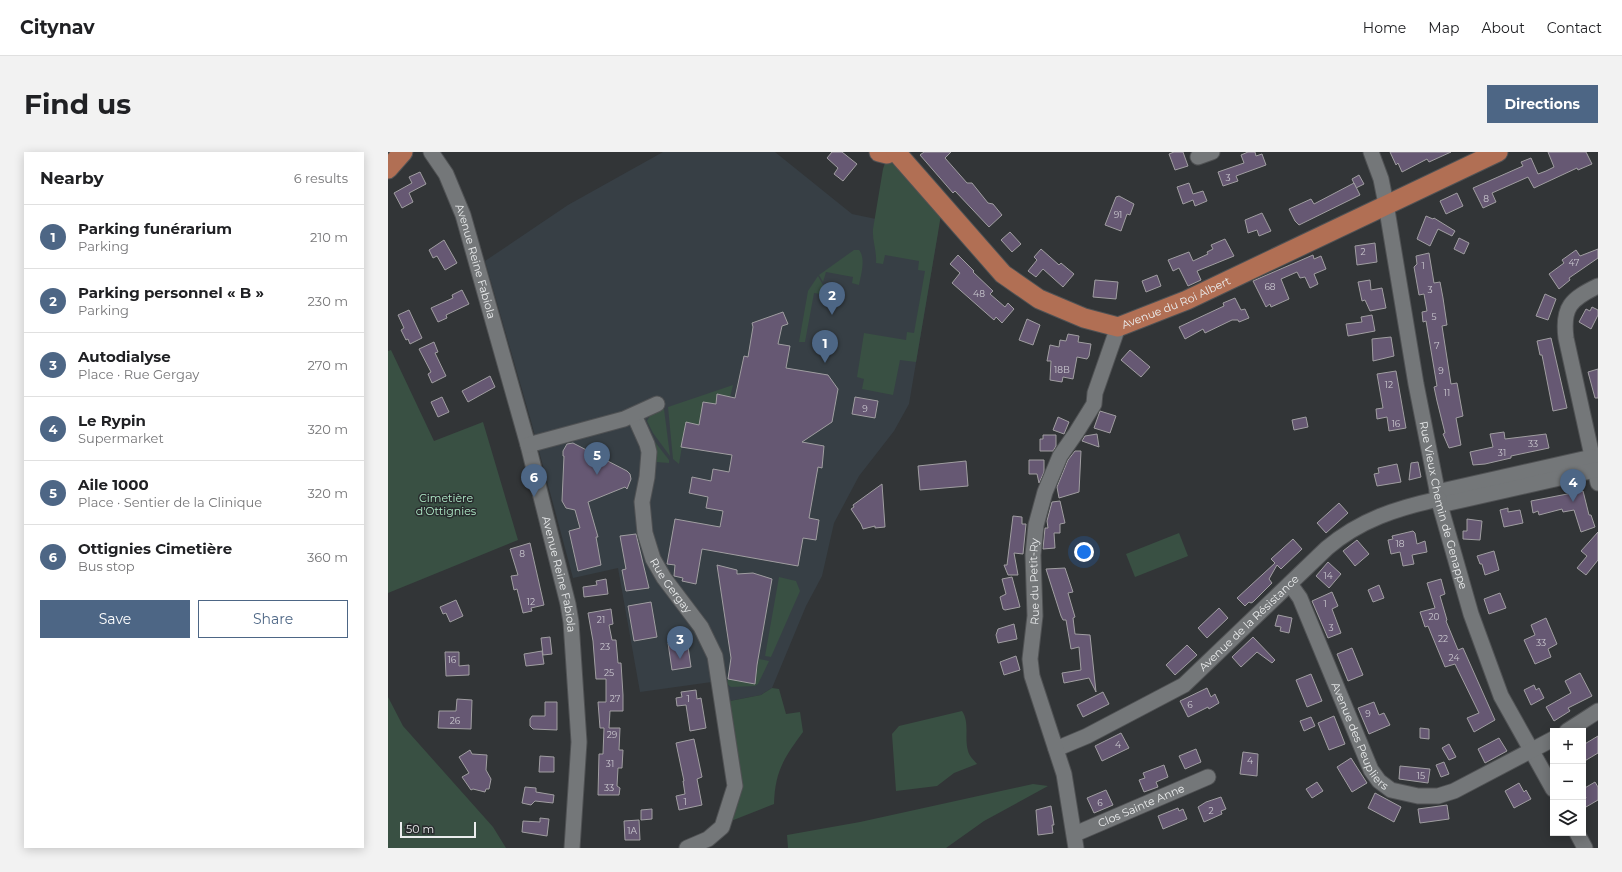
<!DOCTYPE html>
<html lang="en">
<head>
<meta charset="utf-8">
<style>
  body { margin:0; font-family:Montserrat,sans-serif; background:#f2f2f2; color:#202124 }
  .controls { position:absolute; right:12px; bottom:12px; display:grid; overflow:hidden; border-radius:0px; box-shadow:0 2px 10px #0003 }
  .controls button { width:36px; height:36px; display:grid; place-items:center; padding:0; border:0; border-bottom:1px solid #e0e0e0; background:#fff; color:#202124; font:20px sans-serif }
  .scale { position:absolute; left:12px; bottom:10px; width:76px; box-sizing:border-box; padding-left:4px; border:2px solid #ebedee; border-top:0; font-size:11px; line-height:14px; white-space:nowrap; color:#ebedee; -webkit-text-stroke:3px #282b2d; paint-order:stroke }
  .you { position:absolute; left:696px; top:400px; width:14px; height:14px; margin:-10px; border:3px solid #fff; border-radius:50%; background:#1a73e8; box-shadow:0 0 0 6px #1a73e833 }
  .badge { display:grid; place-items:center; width:26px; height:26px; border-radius:50%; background:#4d6685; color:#fff; font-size:13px; font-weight:700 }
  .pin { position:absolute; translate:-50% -33px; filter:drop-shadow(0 1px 2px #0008) }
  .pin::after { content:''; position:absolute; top:21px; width:14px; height:12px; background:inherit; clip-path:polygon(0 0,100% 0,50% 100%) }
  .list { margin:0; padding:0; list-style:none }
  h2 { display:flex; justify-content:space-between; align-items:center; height:52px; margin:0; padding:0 16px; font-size:17px }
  h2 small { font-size:13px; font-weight:400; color:#757577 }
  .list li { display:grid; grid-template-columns:26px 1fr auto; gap:12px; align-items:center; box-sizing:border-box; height:64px; padding:0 16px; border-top:1px solid #e0e0e0 }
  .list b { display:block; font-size:15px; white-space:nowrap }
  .list p { margin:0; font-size:13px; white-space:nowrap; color:#757577 }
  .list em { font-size:13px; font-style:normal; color:#757577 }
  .actions { display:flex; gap:8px; padding:12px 16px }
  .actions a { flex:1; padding:9px 0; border:1px solid #4d6685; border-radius:0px; text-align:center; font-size:14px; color:#4d6685 }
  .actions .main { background:#4d6685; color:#fff }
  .icon { flex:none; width:22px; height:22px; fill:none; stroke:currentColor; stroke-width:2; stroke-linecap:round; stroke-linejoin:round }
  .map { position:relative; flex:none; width:1210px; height:696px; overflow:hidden; border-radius:0px }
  header { display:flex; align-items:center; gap:24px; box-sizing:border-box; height:56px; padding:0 20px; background:#fff; border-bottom:1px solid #e0e0e0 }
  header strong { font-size:19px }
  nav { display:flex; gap:22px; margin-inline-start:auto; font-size:14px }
  .intro { display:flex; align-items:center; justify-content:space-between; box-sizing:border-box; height:96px; padding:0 24px }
  h1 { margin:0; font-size:28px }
  .button { padding:10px 18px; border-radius:0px; background:#4d6685; color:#fff; font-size:14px; font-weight:700 }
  main { display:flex; gap:24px; padding:0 24px }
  aside { flex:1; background:#fff; border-radius:0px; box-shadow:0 2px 10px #0003 }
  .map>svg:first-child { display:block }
  .built { fill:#373f45 }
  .green { fill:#395043 }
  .building { fill:#665873; stroke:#a09ea1 }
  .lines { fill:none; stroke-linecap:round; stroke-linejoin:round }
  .minor-casing { stroke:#505254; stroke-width:17 }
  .major-casing { stroke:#505254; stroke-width:21 }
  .minor { stroke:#747779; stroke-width:15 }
  .major { stroke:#b16f54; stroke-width:19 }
  .labels { text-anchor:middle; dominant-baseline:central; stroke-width:3; stroke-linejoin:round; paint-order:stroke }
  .number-label { font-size:9px; fill:#cac8cf }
  .street-label { font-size:11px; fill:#ebedee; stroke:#282b2d }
  .park-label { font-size:11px; fill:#b1ecc9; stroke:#282b2d }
</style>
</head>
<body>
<header>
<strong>Citynav</strong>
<nav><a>Home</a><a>Map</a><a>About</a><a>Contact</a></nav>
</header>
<div class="intro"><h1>Find us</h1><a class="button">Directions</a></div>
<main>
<aside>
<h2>Nearby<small>6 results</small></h2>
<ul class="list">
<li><span class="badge">1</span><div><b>Parking funérarium</b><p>Parking</p></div><em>210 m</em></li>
<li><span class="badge">2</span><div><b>Parking personnel « B »</b><p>Parking</p></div><em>230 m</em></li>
<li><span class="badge">3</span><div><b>Autodialyse</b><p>Place · Rue Gergay</p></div><em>270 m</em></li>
<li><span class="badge">4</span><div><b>Le Rypin</b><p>Supermarket</p></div><em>320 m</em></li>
<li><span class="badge">5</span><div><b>Aile 1000</b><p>Place · Sentier de la Clinique</p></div><em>320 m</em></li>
<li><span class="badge">6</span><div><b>Ottignies Cimetière</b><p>Bus stop</p></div><em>360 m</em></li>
</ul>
<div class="actions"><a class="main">Save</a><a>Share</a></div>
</aside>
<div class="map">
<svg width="1210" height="696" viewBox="0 0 1210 696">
  <rect width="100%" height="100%" fill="#323537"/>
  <path class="built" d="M275,0H387L464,62L550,80L521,252L506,279L471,324L446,371L434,424L418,454L384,536L373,543L342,549L338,528L252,540L230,416L185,426L143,269L97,109L180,53Z"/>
  <g class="green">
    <path d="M501,9L514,19L553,63L528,210L512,208L505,243L474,237L476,227L469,225L476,181L518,188L519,180L526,181L537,119L530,118L531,109L497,103L495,112L488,111C489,99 484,88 485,77L495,17L497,11Z"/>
    <path d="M466,98H471C478,106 473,123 471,133L464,131L465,125L438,120L435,130L431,123Z"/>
    <path d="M430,124L435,133L433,142L426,141L417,190H411L420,139Z"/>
    <path d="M3,198L46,289L95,270L130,388L0,441V199Z"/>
    <path d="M345,233L342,245L348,279L298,271L291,312L285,307L280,255Z"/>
    <path d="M276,257L282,304L265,281L259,269L263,262Z"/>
    <path d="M267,290L281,308V311L268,310Z"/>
    <path d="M791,381L800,404L747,425L738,402Z"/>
    <path d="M391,425L408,429L412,439L383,505L377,504Z"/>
    <path d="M371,507L381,509L370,532L367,534L343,535L339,532L340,527L367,532Z"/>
    <path d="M384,536L391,537L398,562L412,560L415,580C396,606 387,619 386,652L343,669L350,612L342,549L373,543Z"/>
    <path d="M0,545L15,574L105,675L118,696H0Z"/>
    <path d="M574,559C582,571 576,585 580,599C581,604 586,608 589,612L566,621L549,634L508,639L504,582L511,574Z"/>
    <path d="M645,632L660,634L596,669L558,696H400L399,683L472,670Z"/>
  </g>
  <g class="building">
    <path d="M444,0H454L469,12L455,29L446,22L450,16L439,6Z"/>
    <path d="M536,0H563L557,6L579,31H584L600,51L605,52L614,63L601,75L567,39L565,41L532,3Z"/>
    <path d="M786,0H795L800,14L787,18L781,2Z"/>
    <path d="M860,0H867L868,4L874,2L878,13L848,24L850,29L835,34L830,20L856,11L853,3Z"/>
    <path d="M1002,0H1063L1041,10L1039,7L1014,20L1010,11L1008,13Z"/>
    <path d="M1160,0H1198L1204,12L1190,18L1189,16L1146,36L1140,25L1104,41L1108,50L1095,56L1085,36L1135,14L1133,10L1143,6L1150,22L1158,19L1166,15Z"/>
    <path d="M32,20L38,32L21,41L25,50L14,56L6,41L24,31L21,25Z"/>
    <path d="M971,23L976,32L968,36L964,27Z"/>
    <path d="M801,31L805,42L815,39L819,49L807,54L805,48L795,52L789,35Z"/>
    <path d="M966,31L972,43L911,73L907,69L901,57L923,47L926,52Z"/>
    <path d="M1069,41L1075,54L1058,62L1052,49Z"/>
    <path d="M728,45L731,44L746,52L742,63L739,62L733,79L717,73Z"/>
    <path d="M874,61L883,79L871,84L869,78L860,81L857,68Z"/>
    <path d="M1038,64L1045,67L1046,66L1067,79L1064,84L1050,77L1042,94L1029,87Z"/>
    <path d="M622,80L633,92L624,100L613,88Z"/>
    <path d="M1071,86L1081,91L1076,102L1066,97Z"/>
    <path d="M837,87L846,104L809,119L813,128L800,134L791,116L785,119L780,108L801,100L805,109L820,102L819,100L825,97L823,93Z"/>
    <path d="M56,88L69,111L57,118L49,104L45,106L41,98Z"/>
    <path d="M987,91L989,110L969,113L967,94Z"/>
    <path d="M653,97L671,113L673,111L686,122L675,135L655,117L648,125L640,119L649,108L646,105Z"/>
    <path d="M1210,97V106L1181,126L1182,128L1171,137L1161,122L1176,111L1174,108L1188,98L1192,104Z"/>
    <path d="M1041,101L1046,131L1052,130L1055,146L1059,173L1054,174L1063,232L1069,231L1075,264L1068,266L1073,293L1061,296L1055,282L1057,281L1049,249L1046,235L1049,234L1038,169L1035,170L1034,160L1039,159L1036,142L1031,143L1026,115L1029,112L1028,104Z"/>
    <path d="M570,103L586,119L585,120L605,139L602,142L617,155L620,151L626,157L614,171L608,165L606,168L564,131L572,121L562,112Z"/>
    <path d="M925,103L926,107L933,104L938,117L926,122L930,132L922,136L917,125L912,126L909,120L893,127L901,147L883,155L882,152L878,155L865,129Z"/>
    <path d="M769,123L773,134L758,140L754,129Z"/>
    <path d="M707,128L730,130L728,147L705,145Z"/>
    <path d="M982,128L983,138L994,136L998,156L982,159L977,148L974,149L970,130Z"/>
    <path d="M74,138L81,152L58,163L59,166L50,170L43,156L65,146L64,143Z"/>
    <path d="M1157,142L1168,147L1160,168L1148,164Z"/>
    <path d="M847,146L853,158L857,157L861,166L851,170L850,168H844L817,181L815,177L797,187L791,175L836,154L835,151Z"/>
    <path d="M1204,155L1210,158V163L1203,177L1191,170L1198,157L1202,159Z"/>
    <path d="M21,158L34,186L22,192L20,187L18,188L13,178L16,176L10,163Z"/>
    <path d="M395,160L400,172L394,174L390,192L402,194L398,216L440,223L450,237L444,270L414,290L436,294L434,316L430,315L421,366L431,368L428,388L415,386L410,414L314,397L308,432L294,429L295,426L286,424L287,413L279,412L287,367L332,375L335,359L318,356L320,345L301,341L302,337L304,325L323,329L325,317L341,320L344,303L293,295L298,270L311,273L315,250L328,252L329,242L347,246L356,204L360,205L365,175L364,171Z"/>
    <path d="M984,163L987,179L960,184L958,172L974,170L973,165Z"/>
    <path d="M639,167L652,173L645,193L631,188Z"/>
    <path d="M680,182L691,184L690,190L703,192L701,204L699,207L689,205L685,227L675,225L674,230L662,228L663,209H659L662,193L671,195L672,188L678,189Z"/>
    <path d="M1003,185L1006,204L985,209L984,187Z"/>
    <path d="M1163,186L1179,256L1165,259L1154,203H1152L1149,189Z"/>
    <path d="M46,190L50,200L47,201L58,224L44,231L40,222L43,220L31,197Z"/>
    <path d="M742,198L762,215L753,225L733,208Z"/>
    <path d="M1210,217V246H1207L1200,220Z"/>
    <path d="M1008,219L1018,276L1001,279L999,265L989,267L988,257L995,256L989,222Z"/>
    <path d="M102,224L107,235L80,250L74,239Z"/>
    <path d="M54,245L61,260L50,265L43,250Z"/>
    <path d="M467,245L490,249L487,266L464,262Z"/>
    <path d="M712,259L728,264L722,281L706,276Z"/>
    <path d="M670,265L681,270L676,282L665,278Z"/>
    <path d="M918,265L920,275L906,278L904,268Z"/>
    <path d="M1116,280L1117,287L1158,282L1161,296L1123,304V306L1097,312L1085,313L1082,300L1105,295L1102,282Z"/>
    <path d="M709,282L711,295L694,289L697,284Z"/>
    <path d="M655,283H668V294L665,299H652V287H655Z"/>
    <path d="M185,291L239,319L242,322L243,327L239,337L237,335L200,350L210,385H208L213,413L190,419L181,379L192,376L187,358L178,356L174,349L176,304H175V299L179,292Z"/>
    <path d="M687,299H693L691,340L671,346L669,335L680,308Z"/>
    <path d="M641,308H656V320L651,331L649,322H641Z"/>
    <path d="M578,309L580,334L532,338L530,314Z"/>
    <path d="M1030,310L1033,325L1021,328L1023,311Z"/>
    <path d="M1009,312L1013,330L989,334L986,322L991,321L990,316Z"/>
    <path d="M494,332L497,375L487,376V374L475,377L473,372L463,357L466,355L465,353Z"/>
    <path d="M1195,339L1201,363H1203L1207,375L1193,380L1186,358L1175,360L1174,357L1151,363L1150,359L1145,361L1143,349Z"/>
    <path d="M672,349L677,371L672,372V381H666L667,396L655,397L657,376H660L659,369L664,350Z"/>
    <path d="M951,351L960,361L938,381L929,371Z"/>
    <path d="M1120,356V360L1132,358L1135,371L1116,375L1112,358Z"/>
    <path d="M625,364L634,365V372H638L635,402L626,401L630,423H620L616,413H619Z"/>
    <path d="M1079,367L1094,369L1092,388L1075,387V379H1079Z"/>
    <path d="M1025,379L1027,381L1029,392L1037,389L1039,400L1024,403L1026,412L1015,414L1012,400L1003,402L1000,388L1005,387L1004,384Z"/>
    <path d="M1210,380V408L1198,423L1189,416L1199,404L1193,399Z"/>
    <path d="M248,382L261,436L238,439L234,418L238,417L232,384Z"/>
    <path d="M905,387L914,397L895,415L893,417L889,413L881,427L884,431L865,450L863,451L861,450L857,454L849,446L887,411L883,407Z"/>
    <path d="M969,388L981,402L967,414L955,399Z"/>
    <path d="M142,391L156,453L143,456L144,459L135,461L129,437L126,438L123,424L130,423L122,397Z"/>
    <path d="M1106,399L1111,418L1097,423L1094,412H1092L1089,404Z"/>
    <path d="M940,410L953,422L941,436L928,424Z"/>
    <path d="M329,413L349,418V422L365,421L384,427L369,513L367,532L340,527L343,506Z"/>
    <path d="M677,416L685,440L680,441L687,465L685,466L687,482L702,483L708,540L701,526L676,531L674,521L693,518L691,495L683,497L678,468H675L673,464L658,417Z"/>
    <path d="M624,425L632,455L617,458L615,457L612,445L618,442L614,427Z"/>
    <path d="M218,427L220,442L196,445L195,435L209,433L208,429Z"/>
    <path d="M1053,427L1057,442L1052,444L1059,468L1058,469L1070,498L1075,496L1107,568L1086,580L1079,566L1091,561L1067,512L1057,515L1040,474L1037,475L1032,460L1047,456L1039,431Z"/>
    <path d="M991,433L996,446L985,450L980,438Z"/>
    <path d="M944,440L950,454L944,457L953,481L940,486L924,449Z"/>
    <path d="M1112,441L1118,456L1101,462L1096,447Z"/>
    <path d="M68,448L75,464L62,470L58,461L55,462L52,455Z"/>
    <path d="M263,450L269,485L246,489L240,454Z"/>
    <path d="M831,456L840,466L819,486L810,476Z"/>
    <path d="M223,457L225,472L221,473L224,488H228L230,511H233L235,543V559H222L221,576H232L231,598H235L234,616H230L229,634L232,636L231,643H210L211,602H215L216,576H212L210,550H218V527H208L205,489L200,461Z"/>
    <path d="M890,463L904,466L901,481L892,479L893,475L887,474Z"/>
    <path d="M1158,466L1169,492L1160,497L1163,505L1147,512L1136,488L1147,483L1143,473Z"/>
    <path d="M626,472L629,487L610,491L608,483L610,477Z"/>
    <path d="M162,485L164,502L155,503L153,486Z"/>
    <path d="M865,485L887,508L884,511L869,500L853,515L844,505Z"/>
    <path d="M299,488L303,515L284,518L280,491Z"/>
    <path d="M799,493L809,503L787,523L778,513Z"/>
    <path d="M964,496L975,523L960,529L949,502Z"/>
    <path d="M154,499L156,512L138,514L136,502Z"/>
    <path d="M57,500H71V514L81,513V523L58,524Z"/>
    <path d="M628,504L632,518L616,523L612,510Z"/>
    <path d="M1192,521L1204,544L1180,556L1182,559L1166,569L1158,555L1183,541L1177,529Z"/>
    <path d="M923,522L934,549L919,555L908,528Z"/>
    <path d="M1146,533L1148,538L1151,536L1156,546L1143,553L1136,538Z"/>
    <path d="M819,536L823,545L827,542L831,551L821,557L820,555L800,565L792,549Z"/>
    <path d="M308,538L309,547L313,546L318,576L302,579L298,553L289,554L288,546L294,545L293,540Z"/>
    <path d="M715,540L721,552L695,565L689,553Z"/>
    <path d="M69,547L84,548L83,577L50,576L51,559H68Z"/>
    <path d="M157,550H169V578L145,577L142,574V567L144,564H157Z"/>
    <path d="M986,550L991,563L996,561L1002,573L981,582L970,556Z"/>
    <path d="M946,564L957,592L941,598L930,571Z"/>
    <path d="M923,565L927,574L916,579L912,569Z"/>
    <path d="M1032,576L1041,577V587L1032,586Z"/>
    <path d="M733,581L741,596L714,609L707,594Z"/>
    <path d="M1210,584V601L1195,610V593Z"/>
    <path d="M1111,586L1119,599L1097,611L1090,597Z"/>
    <path d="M306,587L314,625L309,627L314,653L291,658L288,644L297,642L295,629H296L288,591Z"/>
    <path d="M1061,592L1068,605L1061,608L1054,596Z"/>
    <path d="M808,597L813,610L797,617L791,604Z"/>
    <path d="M82,598L84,602L99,603L98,618L103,627L101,637H98L97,640L85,637L83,638L74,625L81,621L71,605Z"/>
    <path d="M855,600L870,602L869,624L852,622Z"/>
    <path d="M152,604L166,605V620H151Z"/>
    <path d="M963,606L979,631L964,640L949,615Z"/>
    <path d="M1056,610L1061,622L1053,625L1048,613Z"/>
    <path d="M776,613L780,625L768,630L770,635L756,640L751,628L757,626L755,621Z"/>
    <path d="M1012,614L1042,617L1040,631L1011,627Z"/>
    <path d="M929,630L935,639L924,646L918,637Z"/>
    <path d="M1207,630L1210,635V648L1198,655L1195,649L1198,646L1195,637Z"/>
    <path d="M1131,631L1136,640L1138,638L1143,647L1126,656L1117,639Z"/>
    <path d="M137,635L148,636V640L166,643L165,651L147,649L143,653L134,651Z"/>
    <path d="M718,638L725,653L706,661L699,646Z"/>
    <path d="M987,641L1013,655L1006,670L980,656Z"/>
    <path d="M833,645L838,657L833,659L834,662L816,670L810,655L818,650Z"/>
    <path d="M1059,653L1061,667L1032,671L1030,657Z"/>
    <path d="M663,654L666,673H664L665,681L650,683L648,658Z"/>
    <path d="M790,656L791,659L795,657L799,667L775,677L770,664Z"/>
    <path d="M264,657V667L253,668V658Z"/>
    <path d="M152,666L161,667L159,684L134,680L135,669L152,670Z"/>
    <path d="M251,668L252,688H237L236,669Z"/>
  </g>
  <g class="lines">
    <defs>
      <g id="minor">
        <path id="s1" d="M43,0L58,22L75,63L140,293L180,452L183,470L191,590L184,696"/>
        <path id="s2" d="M983,0L993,27L998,52L1028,232L1052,353L1083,462L1113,544L1165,637"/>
        <path d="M810,5L824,0"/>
        <path d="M1210,134C1183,147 1174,155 1178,186L1210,331"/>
        <path id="s3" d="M246,263L259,292L261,300L259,325L254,350L257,381L265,407L276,426L313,475L327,504L347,634L334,675L320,687L299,696"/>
        <path d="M140,293L236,267L269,252"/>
        <path d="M1049,340L1204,305"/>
        <path d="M1052,353L1207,318"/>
        <path id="s4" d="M902,432L912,446L983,618L991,629L1003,638L1030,644H1050L1066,639L1165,587"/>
        <path d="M1179,579L1210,559"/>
        <path id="s5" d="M668,597L699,584L796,533L939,396C972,368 1009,356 1051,347"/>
        <path d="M1189,681L1197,696"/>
        <path id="s6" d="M687,682L820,625"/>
        <path id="s7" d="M688,696L676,622L644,524L642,507L647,464L645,403L648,373L657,340L672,304L688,281L706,252L707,241L730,175"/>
      </g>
      <g id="major">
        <path d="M491,0L499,2L503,0"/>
        <path id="s8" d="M508,0L615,122L651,147L696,166L730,175L799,148L1110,0"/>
        <path d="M0,17L15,0"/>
      </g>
    </defs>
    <use href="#minor" class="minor-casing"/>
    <use href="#major" class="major-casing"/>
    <use href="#minor" class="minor"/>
    <use href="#major" class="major"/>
  </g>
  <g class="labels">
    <g class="number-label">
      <text x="840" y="25">3</text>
      <text x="1098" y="46">8</text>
      <text x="730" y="62">91</text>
      <text x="975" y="99">2</text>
      <text x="1186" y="110">47</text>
      <text x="1035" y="113">1</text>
      <text x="882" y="134">68</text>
      <text x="1042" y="137">3</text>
      <text x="591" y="141">48</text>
      <text x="1046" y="164">5</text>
      <text x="1049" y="193">7</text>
      <text x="674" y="217">18B</text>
      <text x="1053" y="218">9</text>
      <text x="1001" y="232">12</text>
      <text x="1059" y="240">11</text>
      <text x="477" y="256">9</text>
      <text x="1008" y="271">16</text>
      <text x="1145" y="291">33</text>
      <text x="1114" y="300">31</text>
      <text x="1012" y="391">18</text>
      <text x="134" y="401">8</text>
      <text x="940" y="423">14</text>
      <text x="143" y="449">12</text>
      <text x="937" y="451">1</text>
      <text x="1046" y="464">20</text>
      <text x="213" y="467">21</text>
      <text x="943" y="475">3</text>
      <text x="1055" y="486">22</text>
      <text x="1153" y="490">33</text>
      <text x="217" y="494">23</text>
      <text x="1066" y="505">24</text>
      <text x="64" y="507">16</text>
      <text x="221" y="520">25</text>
      <text x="227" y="546">27</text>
      <text x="300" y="546">1</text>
      <text x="802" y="552">6</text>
      <text x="980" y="561">9</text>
      <text x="67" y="568">26</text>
      <text x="224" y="582">29</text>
      <text x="730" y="592">4</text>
      <text x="862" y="608">4</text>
      <text x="222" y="611">31</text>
      <text x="1033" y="623">15</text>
      <text x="221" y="635">33</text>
      <text x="297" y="649">1</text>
      <text x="712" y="650">6</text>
      <text x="823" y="658">2</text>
      <text x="244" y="678">1A</text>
    </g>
    <g class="street-label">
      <text stroke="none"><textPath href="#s1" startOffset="119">Avenue Reine Fabiola</textPath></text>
      <text stroke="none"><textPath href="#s8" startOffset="353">Avenue du Roi Albert</textPath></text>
      <text stroke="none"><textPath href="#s2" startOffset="361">Rue Vieux Chemin de Genappe</textPath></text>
      <text stroke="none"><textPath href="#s1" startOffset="443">Avenue Reine Fabiola</textPath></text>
      <text stroke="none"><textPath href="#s7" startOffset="273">Rue du Petit-Ry</textPath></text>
      <text stroke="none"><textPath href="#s3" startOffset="181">Rue Gergay</textPath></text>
      <text stroke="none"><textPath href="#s5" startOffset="233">Avenue de la Résistance</textPath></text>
      <text stroke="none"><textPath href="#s4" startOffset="168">Avenue des Peupliers</textPath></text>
      <text stroke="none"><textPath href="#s6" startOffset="72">Clos Sainte Anne</textPath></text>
    </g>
    <g class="park-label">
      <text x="58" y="346">Cimetière<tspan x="58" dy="13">d'Ottignies</tspan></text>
    </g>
  </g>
</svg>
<div class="controls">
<button>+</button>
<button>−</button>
<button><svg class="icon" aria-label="layers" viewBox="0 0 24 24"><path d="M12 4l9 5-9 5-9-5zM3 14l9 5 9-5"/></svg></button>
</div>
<div class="scale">50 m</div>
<div class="you"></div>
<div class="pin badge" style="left:437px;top:211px">1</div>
<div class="pin badge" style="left:444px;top:163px">2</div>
<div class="pin badge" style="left:292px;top:507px">3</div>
<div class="pin badge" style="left:1185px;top:350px">4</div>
<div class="pin badge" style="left:209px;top:323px">5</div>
<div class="pin badge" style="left:146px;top:345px">6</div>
</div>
</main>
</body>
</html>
